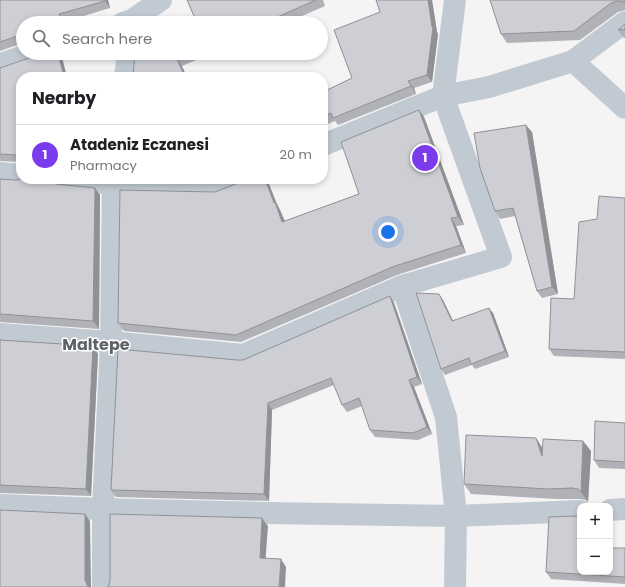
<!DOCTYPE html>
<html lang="en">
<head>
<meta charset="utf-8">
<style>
  body { margin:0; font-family:Poppins,sans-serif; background:#f6f6f6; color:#202124 }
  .controls { position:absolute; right:12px; bottom:12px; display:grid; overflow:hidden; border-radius:8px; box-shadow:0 2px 6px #0003 }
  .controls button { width:36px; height:36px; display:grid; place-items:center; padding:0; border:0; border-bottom:1px solid #e0e0e0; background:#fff; color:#202124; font:20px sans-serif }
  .you { position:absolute; left:388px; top:232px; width:14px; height:14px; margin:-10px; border:3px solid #fff; border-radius:50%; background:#1a73e8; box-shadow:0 0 0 6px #1a73e833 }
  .badge { display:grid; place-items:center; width:26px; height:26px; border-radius:50%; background:#7c3aed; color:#fff; font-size:13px; font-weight:700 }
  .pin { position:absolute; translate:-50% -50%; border:2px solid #fff; box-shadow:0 1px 4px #0006 }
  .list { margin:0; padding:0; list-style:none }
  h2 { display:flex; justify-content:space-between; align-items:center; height:52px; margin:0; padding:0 16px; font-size:17px }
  h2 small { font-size:13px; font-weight:400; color:#757577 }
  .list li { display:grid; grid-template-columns:26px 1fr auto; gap:12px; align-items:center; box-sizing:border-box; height:60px; padding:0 16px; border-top:1px solid #e0e0e0 }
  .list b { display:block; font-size:15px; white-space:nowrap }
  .list p { margin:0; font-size:13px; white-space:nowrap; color:#757577 }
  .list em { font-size:13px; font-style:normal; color:#757577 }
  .icon { flex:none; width:22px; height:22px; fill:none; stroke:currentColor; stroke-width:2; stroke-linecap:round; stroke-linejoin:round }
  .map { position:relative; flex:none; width:625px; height:587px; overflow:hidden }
  .search { position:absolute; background:#fff; box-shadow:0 2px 6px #0003; left:16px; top:16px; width:312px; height:44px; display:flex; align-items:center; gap:10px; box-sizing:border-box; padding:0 14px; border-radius:22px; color:#757577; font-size:15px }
  .panel { position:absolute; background:#fff; box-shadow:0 2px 6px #0003; left:16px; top:72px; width:312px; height:112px; border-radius:16px }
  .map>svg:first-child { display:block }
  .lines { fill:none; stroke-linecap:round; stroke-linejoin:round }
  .street { stroke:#c1cad2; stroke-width:22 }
  .wall { fill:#b0b2b7 }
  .shaded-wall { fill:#909195 }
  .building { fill:#cdcfd5; stroke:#909195 }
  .labels { text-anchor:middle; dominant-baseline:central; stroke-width:3; stroke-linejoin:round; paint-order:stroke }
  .district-label { font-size:16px; font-weight:bold; fill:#5f6368; stroke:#fff }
</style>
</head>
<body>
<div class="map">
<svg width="625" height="587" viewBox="0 0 625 587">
  <rect width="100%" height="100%" fill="#f5f3f3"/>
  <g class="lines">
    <g class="street">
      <path d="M123,23L132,20L161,0"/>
      <path d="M573,61L625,108"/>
      <path d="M0,64L33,53"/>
      <path d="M125,77L128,53"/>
      <path d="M323,145L443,96L489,87L573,61L625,22"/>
      <path d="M0,173L21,175"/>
      <path d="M62,179L113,184L216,188L239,179"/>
      <path d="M402,286L446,417L456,516L455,587"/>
      <path d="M0,334L111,342L243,355L402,286L501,257L443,96L455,0"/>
      <path d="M0,505L103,509L266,513L456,516L580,511"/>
      <path d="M610,510L625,509"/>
      <path d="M103,587V509L111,342L113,179"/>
    </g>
  </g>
  <g class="wall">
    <path d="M0,0H108L110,8L64,22L65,23H23V43L0,51Z"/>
    <path d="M187,0H323L325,6L286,23H178L194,16Z"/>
    <path d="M376,0H432L437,32L438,34L432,82L414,88L416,94L338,125L335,121L323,126V92L352,78L380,12Z"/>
    <path d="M490,0H625V10L618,12L580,40L507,43L501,34Z"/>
    <path d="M625,24V38H624L618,30Z"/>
    <path d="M135,53H213L182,66Z"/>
    <path d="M32,57L21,77V162L0,161V68Z"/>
    <path d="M419,110L424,117L464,225L456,226L466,253L397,275L241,342L124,331L118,323L215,192L238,183L243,180L277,204L280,210L285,221L359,194Z"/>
    <path d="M532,132L558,294L542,298L537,291L515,216L500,219L495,211Z"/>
    <path d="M0,179L50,182L56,184L100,195L99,329L0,322Z"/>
    <path d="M625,198V359L554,356L549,349L574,299L597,219Z"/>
    <path d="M390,296L394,303L422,384L414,387L432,434L418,440L375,437L370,430L362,406L347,412L342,405L334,385L272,410L269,501L116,497L111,490L237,360H243Z"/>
    <path d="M443,300L453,321L493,313L509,357L475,369L472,365L445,375L441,369Z"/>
    <path d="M0,340L98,354L91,496L0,493Z"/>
    <path d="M625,423V469L599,468L594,460Z"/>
    <path d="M536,438L542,448L583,441L591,451L588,502L585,500L580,499H556L471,494L464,484Z"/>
    <path d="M625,548V584L551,579L546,572H580Z"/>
  </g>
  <g class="shaded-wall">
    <path d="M105,0H108L110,8L105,1Z"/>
    <path d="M428,0H432L437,32L438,34L432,82L427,75L432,27Z"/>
    <path d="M59,14L64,22L65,23H62Z"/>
    <path d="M58,53H61L67,77H64Z"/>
    <path d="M177,59L182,66L187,77H185Z"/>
    <path d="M408,81L414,88L416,94L411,86Z"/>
    <path d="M419,110L424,117L464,225L458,217Z"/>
    <path d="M526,125L532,132L558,294L552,287Z"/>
    <path d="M265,179H267L277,204L280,210L288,229L282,222L274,203Z"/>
    <path d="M95,188L100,195L99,329L93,321Z"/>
    <path d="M451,218L456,226L466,253L461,245Z"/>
    <path d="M439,294L443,300L456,327L452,321Z"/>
    <path d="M390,296L394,303L422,384L417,377Z"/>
    <path d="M489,308L493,313L509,357L505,351Z"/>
    <path d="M93,346L98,354L91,496L86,489Z"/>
    <path d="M409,380L414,387L432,434L427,427Z"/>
    <path d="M268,403L272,410L269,501L264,494Z"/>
    <path d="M536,438L543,449L542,456Z"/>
    <path d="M583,441L591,451L588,502L581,492Z"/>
    <path d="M85,514L90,521L91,587H88L85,580Z"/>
    <path d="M262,518L268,526L265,566L260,558Z"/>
    <path d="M281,559L286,567L285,587H279Z"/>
  </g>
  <g class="building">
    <path d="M0,0H105V1L59,14L62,23H23V34L0,42Z"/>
    <path d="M187,0H316L275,18L277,23H178L194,16Z"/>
    <path d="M376,0H428L432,27H433L427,75L408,81L411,86L333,118L331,113L323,116V92L352,78L334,30L380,12Z"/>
    <path d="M490,0H625V3L624,2L618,1L611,3L574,31L501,34Z"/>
    <path d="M625,24V29L618,30Z"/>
    <path d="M38,53H58L64,77H21V157L17,155L0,154V68L32,57Z"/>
    <path d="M135,53H190L177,59L185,77H133Z"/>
    <path d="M419,110L458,217L451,218L461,245L392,267L236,335L118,323L120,190L215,192L238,183L244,179H265L274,203L275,202L282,222L359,194L341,142Z"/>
    <path d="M526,125L552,287L537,291L513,208L495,211L480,168L474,133Z"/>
    <path d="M0,179L15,180L21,179H47L50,182L56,184L95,188L93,321L0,314Z"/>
    <path d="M599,196L625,198V352L549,349L551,298L574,299L579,222L597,219Z"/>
    <path d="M416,293L439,294L452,321L489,308L505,351L471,364L469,358L441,369Z"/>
    <path d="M390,296L417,377L409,380L427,427L413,433L370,430L359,398L342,405L331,378L268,403L264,494L111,490L118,349L237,360H243Z"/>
    <path d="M0,340L93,346L86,489L0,485Z"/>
    <path d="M595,421L625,423V462L594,460Z"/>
    <path d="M466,435L536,438L542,456L543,439L583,441L581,492L578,489L572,488L548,489L464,484Z"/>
    <path d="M0,510L85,514V580L87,585L88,587H0Z"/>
    <path d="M110,514L262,518L260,558L281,559L279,587H107L109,585L110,580Z"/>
    <path d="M580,515V572H610V548H625V577L546,572L549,517L576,516Z"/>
  </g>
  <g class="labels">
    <g class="district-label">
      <text x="96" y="344">Maltepe</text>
    </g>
  </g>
</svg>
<div class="controls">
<button>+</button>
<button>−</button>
</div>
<div class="you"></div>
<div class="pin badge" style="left:425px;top:158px">1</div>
<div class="search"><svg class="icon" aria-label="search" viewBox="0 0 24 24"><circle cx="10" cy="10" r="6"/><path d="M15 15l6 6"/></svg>Search here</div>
<section class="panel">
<h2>Nearby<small></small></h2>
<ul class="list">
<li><span class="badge">1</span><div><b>Atadeniz Eczanesi</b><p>Pharmacy</p></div><em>20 m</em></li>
</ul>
</section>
</div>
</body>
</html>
